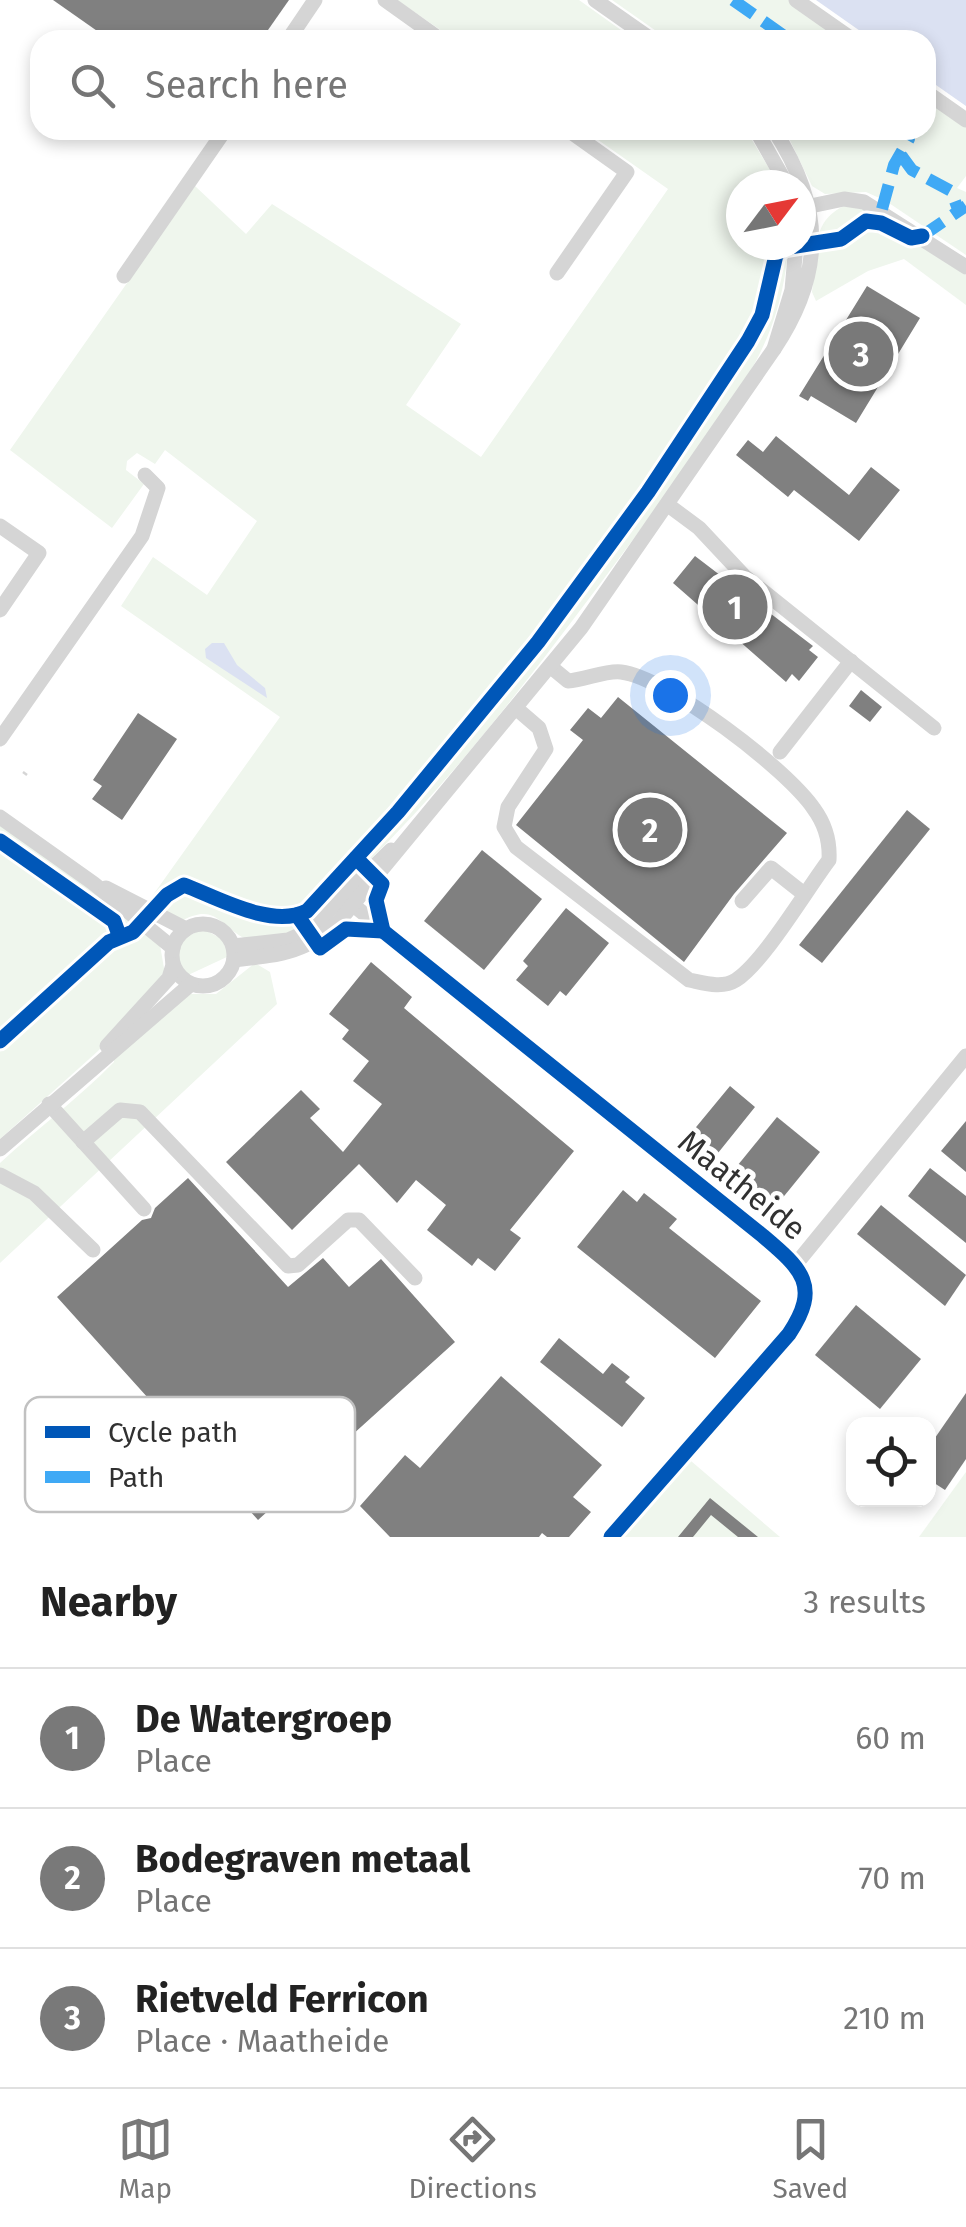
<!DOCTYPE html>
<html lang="en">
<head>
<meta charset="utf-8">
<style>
  body { margin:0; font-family:"Fira Sans",sans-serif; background:#f2f2f2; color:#222 }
  .controls { position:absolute; right:30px; bottom:30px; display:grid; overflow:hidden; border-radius:20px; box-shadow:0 5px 15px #0003 }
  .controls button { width:90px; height:90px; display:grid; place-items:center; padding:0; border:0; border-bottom:2px solid #e0e0e0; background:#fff; color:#222; font:50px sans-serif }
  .compass { position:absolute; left:726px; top:170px; width:90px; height:90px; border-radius:50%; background:#fff; box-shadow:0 5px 15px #0003; rotate:58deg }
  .you { position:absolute; left:670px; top:695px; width:35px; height:35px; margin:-25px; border:8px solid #fff; border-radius:50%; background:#1a73e8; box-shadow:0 0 0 15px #1a73e833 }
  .badge { display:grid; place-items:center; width:65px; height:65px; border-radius:50%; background:#797979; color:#fff; font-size:32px; font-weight:700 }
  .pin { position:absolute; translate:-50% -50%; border:5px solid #fff; box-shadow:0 2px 10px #0006 }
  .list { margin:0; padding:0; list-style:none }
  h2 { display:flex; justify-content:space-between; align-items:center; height:130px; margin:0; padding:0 40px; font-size:42px }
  h2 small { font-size:32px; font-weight:400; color:#767676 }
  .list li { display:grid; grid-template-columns:65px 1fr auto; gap:30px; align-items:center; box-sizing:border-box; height:140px; padding:0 40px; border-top:2px solid #e0e0e0 }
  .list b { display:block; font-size:38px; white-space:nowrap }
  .list p { margin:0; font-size:32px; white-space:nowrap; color:#767676 }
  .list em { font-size:32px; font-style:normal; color:#767676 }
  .icon { flex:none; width:55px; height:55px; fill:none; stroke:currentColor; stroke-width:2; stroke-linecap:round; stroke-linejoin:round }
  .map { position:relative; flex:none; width:966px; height:1537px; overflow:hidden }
  .search { position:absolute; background:#fff; box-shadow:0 5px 15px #0003; left:30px; right:30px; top:30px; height:110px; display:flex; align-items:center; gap:25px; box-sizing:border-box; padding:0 35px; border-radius:30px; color:#767676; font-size:38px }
  .sheet { height:550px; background:#fff }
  nav { display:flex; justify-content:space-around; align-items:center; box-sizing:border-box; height:140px; border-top:2px solid #e0e0e0; background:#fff; font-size:28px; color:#767676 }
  nav a { display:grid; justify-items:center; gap:5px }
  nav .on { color:#797979 }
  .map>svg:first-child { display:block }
  .green { fill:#eff6ed }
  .water { fill:#dbe1f2 }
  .building { fill:#808080 }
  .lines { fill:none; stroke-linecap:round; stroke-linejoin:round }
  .path { stroke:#d5d5d5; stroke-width:2.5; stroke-dasharray:5 5; stroke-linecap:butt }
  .minor { stroke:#d5d5d5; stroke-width:15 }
  .quiet { stroke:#3fa9f5; stroke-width:12; stroke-dasharray:25 12; stroke-linecap:butt }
  .cycleway-casing { stroke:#fff; stroke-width:21 }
  .cycleway { stroke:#0057b8; stroke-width:15 }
  .labels { text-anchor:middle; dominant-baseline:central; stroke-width:10; stroke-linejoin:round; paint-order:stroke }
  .street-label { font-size:32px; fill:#313131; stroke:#fff }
  .key { fill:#fff; stroke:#c1c1c1; stroke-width:2.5 }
  .key-label { font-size:28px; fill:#313131 }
</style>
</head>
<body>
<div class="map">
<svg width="966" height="1537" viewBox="0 0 966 1537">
  <rect width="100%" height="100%" fill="#fff"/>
  <g class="green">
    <path d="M397,0H579L635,40H455Z"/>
    <path d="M612,0H789L846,40H669Z"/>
    <path d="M926,96L966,124V176L957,188L966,192V255L886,201L866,192L825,194L812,186L785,130H926Z"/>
    <path d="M584,130H746L779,185H741V245H788C786,286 775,325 756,361C721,427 670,489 626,549C544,659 463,769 365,865C346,884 330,911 308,927C295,936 258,946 242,937C215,920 214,903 177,923L148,902L280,717L121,606L153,557L207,595L257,521L165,450L155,464L137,453L127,461L126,470L144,484L112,528L10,450L195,186L246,234L272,204L461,324L406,405L481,457L668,189Z"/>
    <path d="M844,206L862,208L966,275V305L904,259L868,271L816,301L812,292C817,258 809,222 844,206Z"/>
    <path d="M0,825L130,916L160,945L165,974L98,1051L0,1139Z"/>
    <path d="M205,930L222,939L229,956L186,976C169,956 180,933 205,930Z"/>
    <path d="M255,963L270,972L277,1004L0,1263V1163C38,1128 79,1098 114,1062V1055L189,994H216Z"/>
    <path d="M691,1461L780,1537H623Z"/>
    <path d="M966,1472V1537H919Z"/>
  </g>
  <g class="water">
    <path d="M816,0H966V106L926,78V40H873Z"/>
    <path d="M212,643H224L237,665L265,688L267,698L206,658L205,649Z"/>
  </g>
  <g class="building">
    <path d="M53,0H289L261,40H110Z"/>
    <path d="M867,286L920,318L856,423L811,396L808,401L799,396Z"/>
    <path d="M776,436L849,495L871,467L900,490L859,541L794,490L788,497L736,455L748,440L763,452Z"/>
    <path d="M695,556L813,646L809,650L818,657L799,681L792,674L786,682L673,583Z"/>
    <path d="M861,690L882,707L870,722L849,706Z"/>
    <path d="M618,697L787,833L734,894L684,962L516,825L583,740L570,730L588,708L601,718Z"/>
    <path d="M138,713L177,739L122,820L92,799L102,786L93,780Z"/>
    <path d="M907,810L930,829L822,963L799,945Z"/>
    <path d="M482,850L542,899L484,970L424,921Z"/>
    <path d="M566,908L609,943L566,996L560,991L548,1006L516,980L528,966L523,961Z"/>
    <path d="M371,962L412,997L404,1008L574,1151L510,1230L521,1238L495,1271L478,1258L472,1266L427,1230L446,1205L416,1180L397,1203L359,1164L292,1230L226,1162L301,1090L320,1109L310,1118L343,1152L382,1104L353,1081L369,1061L342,1039L349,1030L329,1014Z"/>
    <path d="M730,1086L755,1107L718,1153L710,1147L705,1154L692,1144L698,1136L692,1132Z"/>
    <path d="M777,1117L820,1152L776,1206L733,1171Z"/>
    <path d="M966,1121V1172L941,1151Z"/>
    <path d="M930,1168L966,1196V1243L908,1196Z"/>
    <path d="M188,1178L288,1287L323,1258L349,1287L381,1259L455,1342L258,1520L57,1297L142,1220L151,1218L155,1208Z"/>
    <path d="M623,1190L637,1202L644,1193L677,1219L669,1228L761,1301L715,1358L577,1247Z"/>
    <path d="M881,1205L966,1275L945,1306L857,1234Z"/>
    <path d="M856,1305L921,1359L880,1409L815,1355Z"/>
    <path d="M559,1338L603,1374L612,1363L630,1377L625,1382L645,1398L622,1427L540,1362Z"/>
    <path d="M501,1376L602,1465L573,1497L591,1512L569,1537H547L542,1533L539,1537H390L360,1506L405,1455L420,1468Z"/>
    <path d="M966,1393V1459L945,1490L928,1479V1448Z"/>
    <path d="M710,1498L758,1537H738L711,1515L693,1537H678Z"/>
  </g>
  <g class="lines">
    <path class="path" d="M23,772L27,775"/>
    <g class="minor">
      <path d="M385,0L441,40"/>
      <path d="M595,0L652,40"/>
      <path d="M796,0L853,40"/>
      <path d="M288,40L315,0"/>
      <path d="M926,92L966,120"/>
      <path d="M756,130L787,185"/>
      <path d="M774,130C824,207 825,273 774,349L792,290L796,245"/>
      <path d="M801,208L844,199L864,202L966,267"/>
      <path d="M557,273L627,172L568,130"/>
      <path d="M124,276L225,130"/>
      <path d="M668,505L699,528L744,576L934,728"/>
      <path d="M0,526L39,553L0,610"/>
      <path d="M517,709L539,728L546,749L508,807L504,827L516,847L689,980C704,983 722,989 736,980C764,962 807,889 829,860C830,842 825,824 814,809C787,769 668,678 621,672C606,670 585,680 568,681L551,667"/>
      <path d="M0,739L142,536L158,488L145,475"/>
      <path d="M780,752L851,661"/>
      <path d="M0,817L93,883L173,948"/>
      <path d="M106,888L186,929"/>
      <path d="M342,896L763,1236C802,1269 821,1286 789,1334L611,1537"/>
      <path d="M742,901L771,868L804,894"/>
      <circle cx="203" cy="955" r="31"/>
      <path d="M233,946L288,940L308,931L391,850"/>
      <path d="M234,960C278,955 308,953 340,920L581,628L774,349"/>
      <path d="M107,1046L169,978L173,965"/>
      <path d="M49,1104L144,1209"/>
      <path d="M83,1142L120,1110L140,1112L288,1266L298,1265L348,1220H359L415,1278"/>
      <path d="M0,1149L191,984"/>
      <path d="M0,1175L34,1193L93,1250"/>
      <path d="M796,1264L966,1056"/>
    </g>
    <g class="quiet">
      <path d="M733,0L790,40"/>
      <path d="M901,155L912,170L951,191L958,209"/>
      <path d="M882,209L894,165L909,139L908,130"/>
      <path d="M922,236L966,206"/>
    </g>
    <defs>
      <g id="cycleway">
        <path d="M0,841L114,921L119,935"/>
        <path d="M297,915L320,948L346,929L383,931L376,900L382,884L356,858"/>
        <path d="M383,931L763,1236C802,1269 821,1286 789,1334L611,1537"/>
        <path d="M0,1041L109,942L133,932L167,895L184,885C218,898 272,929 307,911L398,812L538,642L648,492L748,341L762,315L776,255L783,248L841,239L866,221L881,223L911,238L922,236"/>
      </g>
    </defs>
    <use href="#cycleway" class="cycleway-casing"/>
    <use href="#cycleway" class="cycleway"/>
  </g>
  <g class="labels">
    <g class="street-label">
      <text transform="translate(742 1185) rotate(39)">Maatheide</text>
    </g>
  </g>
  <rect x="25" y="1397" width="330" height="115" rx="15" class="key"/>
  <rect x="45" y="1426" width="45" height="12" fill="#0057b8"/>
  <rect x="45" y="1471" width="45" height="12" fill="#3fa9f5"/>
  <g class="key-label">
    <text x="108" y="1442">Cycle path</text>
    <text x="108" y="1487">Path</text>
  </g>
</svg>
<div class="controls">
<button><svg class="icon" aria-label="locate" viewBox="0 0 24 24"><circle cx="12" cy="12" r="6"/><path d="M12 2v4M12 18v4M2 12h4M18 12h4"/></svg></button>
</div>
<svg class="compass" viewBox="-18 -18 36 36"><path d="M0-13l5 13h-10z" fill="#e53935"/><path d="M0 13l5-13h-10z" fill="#767676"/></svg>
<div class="you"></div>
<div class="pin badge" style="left:735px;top:607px">1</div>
<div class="pin badge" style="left:650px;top:830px">2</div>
<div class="pin badge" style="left:861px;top:354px">3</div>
<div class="search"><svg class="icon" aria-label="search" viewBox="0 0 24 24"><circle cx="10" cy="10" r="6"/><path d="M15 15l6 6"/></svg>Search here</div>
</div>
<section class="sheet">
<h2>Nearby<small>3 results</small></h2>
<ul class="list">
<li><span class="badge">1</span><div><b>De Watergroep</b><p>Place</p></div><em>60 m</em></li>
<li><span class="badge">2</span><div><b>Bodegraven metaal</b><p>Place</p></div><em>70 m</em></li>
<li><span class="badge">3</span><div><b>Rietveld Ferricon</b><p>Place · Maatheide</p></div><em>210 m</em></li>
</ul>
</section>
<nav>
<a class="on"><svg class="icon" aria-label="map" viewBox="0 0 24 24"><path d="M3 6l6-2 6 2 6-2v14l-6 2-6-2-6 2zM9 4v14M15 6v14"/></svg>Map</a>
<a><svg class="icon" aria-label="directions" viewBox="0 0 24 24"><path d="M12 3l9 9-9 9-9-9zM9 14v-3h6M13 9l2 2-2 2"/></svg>Directions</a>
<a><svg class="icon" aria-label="saved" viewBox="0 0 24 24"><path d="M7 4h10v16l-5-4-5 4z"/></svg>Saved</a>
</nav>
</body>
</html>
